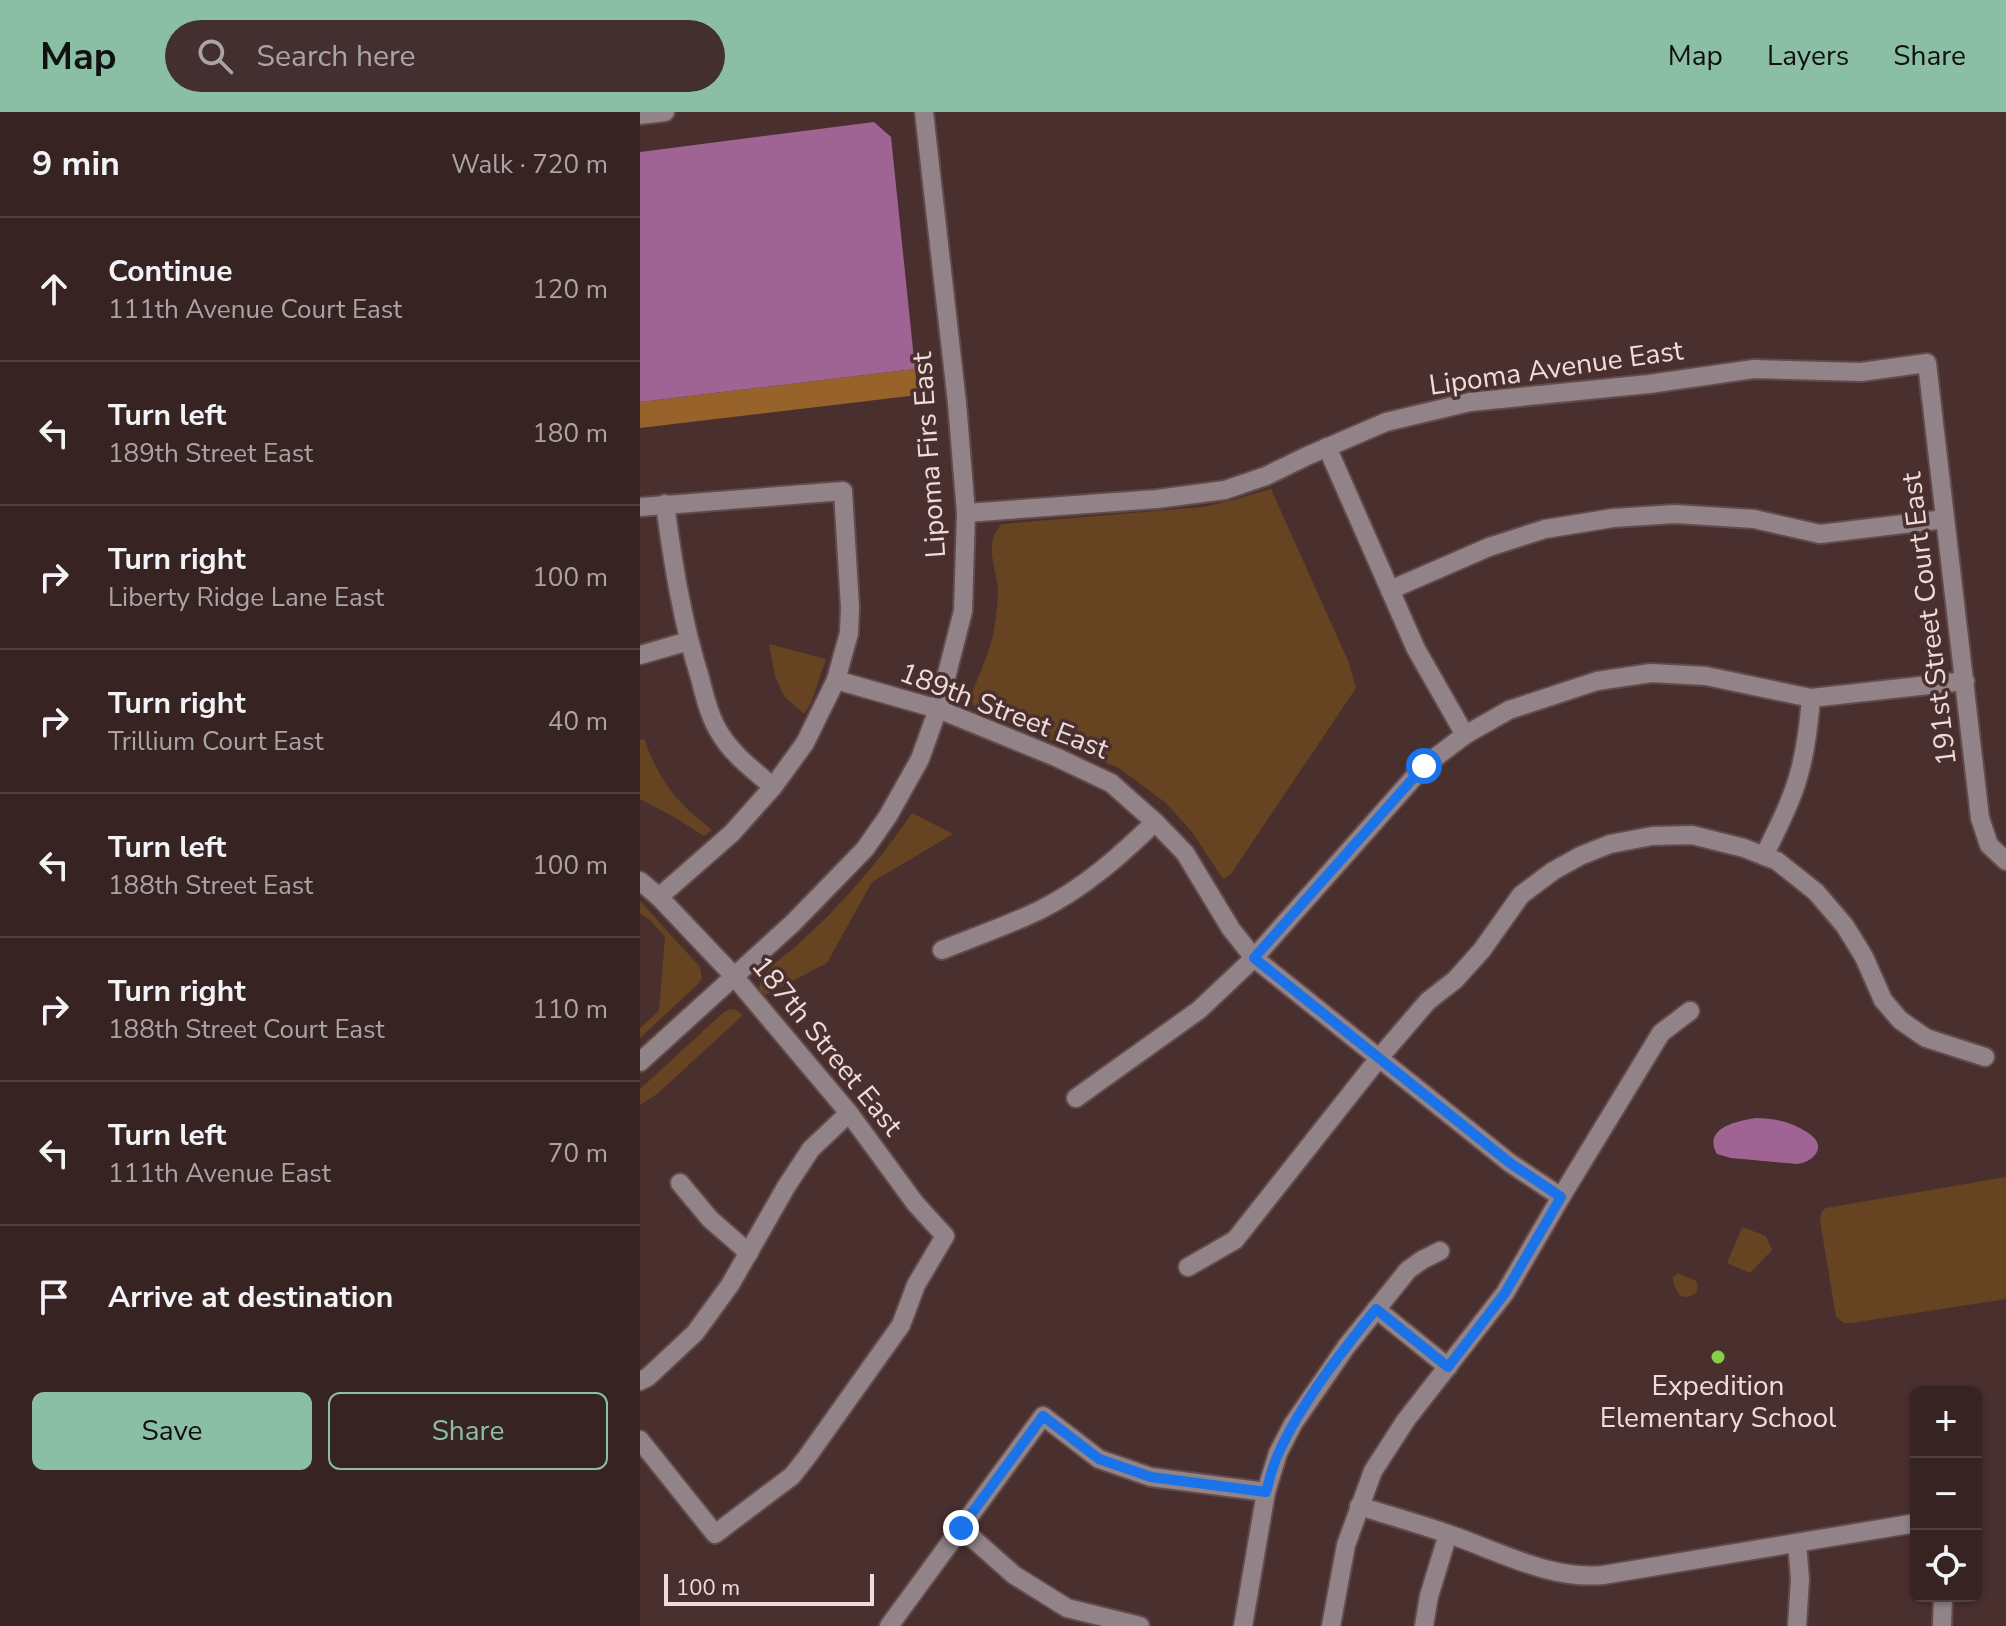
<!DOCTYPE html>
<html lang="en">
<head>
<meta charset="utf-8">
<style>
  body { margin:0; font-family:"Nunito Sans",sans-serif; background:#432f30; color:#f1f3f6 }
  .controls { position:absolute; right:24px; bottom:24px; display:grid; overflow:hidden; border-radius:12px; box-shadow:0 2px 6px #0004 }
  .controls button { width:72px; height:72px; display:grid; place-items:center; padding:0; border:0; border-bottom:2px solid #524041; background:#382323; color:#f1f3f6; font:40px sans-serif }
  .scale { position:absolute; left:24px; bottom:20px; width:210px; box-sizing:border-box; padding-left:8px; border:4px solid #eedcdb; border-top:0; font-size:22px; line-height:28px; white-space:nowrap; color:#eedcdb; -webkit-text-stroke:6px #4a2f2f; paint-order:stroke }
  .stop { position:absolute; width:24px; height:24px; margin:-18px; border:6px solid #1a73e8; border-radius:50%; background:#fff }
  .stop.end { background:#1a73e8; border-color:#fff; box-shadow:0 2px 8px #0008 }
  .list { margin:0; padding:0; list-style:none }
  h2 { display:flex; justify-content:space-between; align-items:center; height:104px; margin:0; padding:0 32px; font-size:34px }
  h2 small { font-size:26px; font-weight:400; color:#aba4a6 }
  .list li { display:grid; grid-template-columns:52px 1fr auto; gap:24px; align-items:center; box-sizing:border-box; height:144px; padding:0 32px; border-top:2px solid #524041 }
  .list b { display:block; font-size:30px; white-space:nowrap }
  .list p { margin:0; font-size:26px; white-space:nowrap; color:#aba4a6 }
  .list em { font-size:26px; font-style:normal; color:#aba4a6 }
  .actions { display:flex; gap:16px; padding:24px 32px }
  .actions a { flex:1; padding:18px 0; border:2px solid #8abfa5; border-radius:12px; text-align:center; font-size:28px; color:#8abfa5 }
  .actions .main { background:#8abfa5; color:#111 }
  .icon { flex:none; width:44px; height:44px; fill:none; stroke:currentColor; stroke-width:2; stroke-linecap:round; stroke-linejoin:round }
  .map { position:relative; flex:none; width:1366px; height:1514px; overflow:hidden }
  header { display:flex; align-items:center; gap:48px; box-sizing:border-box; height:112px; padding:0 40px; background:#8abfa5; color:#111 }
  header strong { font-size:38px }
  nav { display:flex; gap:44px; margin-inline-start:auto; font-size:28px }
  .search { width:560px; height:72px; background:#432f30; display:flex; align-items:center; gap:20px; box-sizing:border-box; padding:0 28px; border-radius:44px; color:#aba4a6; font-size:30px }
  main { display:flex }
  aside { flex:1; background:#382323 }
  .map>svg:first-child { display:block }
  .green { fill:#664421 }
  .forest { fill:#98632a }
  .water { fill:#9f6493 }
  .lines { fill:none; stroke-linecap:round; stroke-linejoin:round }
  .minor-casing { stroke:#644b4b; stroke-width:22 }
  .minor { stroke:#918388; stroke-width:18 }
  .route { stroke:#1a73e8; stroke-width:10 }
  .poi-dot { fill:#88cf49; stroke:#4a2f2f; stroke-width:3 }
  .labels { text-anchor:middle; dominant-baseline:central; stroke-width:7; stroke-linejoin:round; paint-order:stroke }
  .street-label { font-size:28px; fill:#eedcdb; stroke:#4a2f2f }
  .poi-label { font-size:28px; fill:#eedcdb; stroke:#4a2f2f }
</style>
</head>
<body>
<header>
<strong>Map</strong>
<div class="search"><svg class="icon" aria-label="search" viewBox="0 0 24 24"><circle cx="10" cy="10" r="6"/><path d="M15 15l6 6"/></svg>Search here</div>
<nav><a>Map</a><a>Layers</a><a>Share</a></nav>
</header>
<main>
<aside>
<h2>9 min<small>Walk · 720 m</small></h2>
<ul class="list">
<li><svg class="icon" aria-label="ahead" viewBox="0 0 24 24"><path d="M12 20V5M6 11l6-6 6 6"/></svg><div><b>Continue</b><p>111th Avenue Court East</p></div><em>120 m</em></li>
<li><svg class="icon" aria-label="left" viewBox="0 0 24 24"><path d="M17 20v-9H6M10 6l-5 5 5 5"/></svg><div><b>Turn left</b><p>189th Street East</p></div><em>180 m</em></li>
<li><svg class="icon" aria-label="right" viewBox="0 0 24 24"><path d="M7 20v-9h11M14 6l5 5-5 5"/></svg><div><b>Turn right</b><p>Liberty Ridge Lane East</p></div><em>100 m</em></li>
<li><svg class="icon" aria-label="right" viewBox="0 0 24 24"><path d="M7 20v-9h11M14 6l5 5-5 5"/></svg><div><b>Turn right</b><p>Trillium Court East</p></div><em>40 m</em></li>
<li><svg class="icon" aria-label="left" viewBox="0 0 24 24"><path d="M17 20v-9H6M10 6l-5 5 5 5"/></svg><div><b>Turn left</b><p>188th Street East</p></div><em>100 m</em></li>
<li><svg class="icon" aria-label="right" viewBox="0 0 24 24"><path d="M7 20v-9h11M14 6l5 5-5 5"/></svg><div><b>Turn right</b><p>188th Street Court East</p></div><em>110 m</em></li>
<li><svg class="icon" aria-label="left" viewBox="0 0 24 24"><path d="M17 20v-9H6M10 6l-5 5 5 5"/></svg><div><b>Turn left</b><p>111th Avenue East</p></div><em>70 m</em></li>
<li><svg class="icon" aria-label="arrive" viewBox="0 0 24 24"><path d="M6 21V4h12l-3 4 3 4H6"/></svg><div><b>Arrive at destination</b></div></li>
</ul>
<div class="actions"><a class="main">Save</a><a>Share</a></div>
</aside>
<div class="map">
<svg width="1366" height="1514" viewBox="0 0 1366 1514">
  <rect width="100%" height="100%" fill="#4a2f2f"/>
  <g class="green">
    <path d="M631,377L709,551L716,576L591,762L583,767L552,720L526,691L479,656L336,598L330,586C337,567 347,547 352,527C355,514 357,497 358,484C359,460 341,432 362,412L563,395L593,388Z"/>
    <path d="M129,532L186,547L171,591L164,602L144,584L135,564Z"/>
    <path d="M4,627C20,670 36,690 72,718L64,724L34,705L0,687V628Z"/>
    <path d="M272,701L313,722L232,770L187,851L125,883L119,877C121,859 141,847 154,836C200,795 238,751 272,701Z"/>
    <path d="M0,789L60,855L62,866L59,871L0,926V916L19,899L25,825L9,807L0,801Z"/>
    <path d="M90,897L96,898L103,903L17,982L0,993V977L83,901Z"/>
    <path d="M1366,1065V1187L1211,1211H1204L1196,1205L1180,1109L1182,1099L1186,1096Z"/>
    <path d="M1102,1115L1126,1124L1132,1138L1110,1161L1087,1151Z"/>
    <path d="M1038,1161L1056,1169L1058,1173L1056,1181L1048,1185L1040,1184L1034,1173L1033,1165Z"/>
  </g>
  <path class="forest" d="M275,257L278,283L0,316V290Z"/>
  <g class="water">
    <path d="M234,10L251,25L275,257L0,290V40Z"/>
    <path d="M1116,1006C1135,1006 1155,1011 1171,1023C1187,1036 1173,1050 1157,1052L1091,1046L1077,1042C1062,1016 1097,1009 1116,1006Z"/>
  </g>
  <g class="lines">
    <defs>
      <g id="minor">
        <path d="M0,3L25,0"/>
        <path d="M687,335L776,537L825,623"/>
        <path d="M25,392C33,451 42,509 60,566C65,585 70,607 81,623C94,644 115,659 133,675"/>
        <path d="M0,395L203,379L210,495L209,521L196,568L165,631L133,675L92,721L19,785"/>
        <path d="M326,401L517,387L585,378L626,364L667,344L746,310L830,290L1009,272L1114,257L1221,260L1287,251L1340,706L1349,733L1366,749"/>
        <path d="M750,478L849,435L905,417L973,406L1035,402L1114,407L1180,422L1305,407"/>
        <path d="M0,543L49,529"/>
        <path d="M196,568L298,597L416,645L471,671L515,710L545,741L591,817L614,846L870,1051L921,1085"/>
        <path d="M1124,744C1137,717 1151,691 1159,662C1166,637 1169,612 1171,586"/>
        <path d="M0,769L19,785L93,863L209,1001L275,1091L305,1124L276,1173L261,1213L167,1345L152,1364L75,1422L0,1328"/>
        <path d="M302,838C334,825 369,813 400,798C444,776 480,744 515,710"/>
        <path d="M0,950L153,811L225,737L248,704L280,647L298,597L323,499L326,401L317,291L284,0"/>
        <path d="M436,986L559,898L614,846L784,654L825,623L869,598L957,569L1011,561L1066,564L1171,586L1325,569"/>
        <path d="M40,1071L70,1107L109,1141"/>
        <path d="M548,1155L595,1128L739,946L788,889L815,868L842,838L881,783L913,759L940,744L970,732L1012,724L1052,723L1104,736L1137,749L1176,780L1205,814L1224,845L1243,888L1260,908L1286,926L1345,945"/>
        <path d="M736,1197L808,1255"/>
        <path d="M0,1269L8,1265L55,1221L90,1173L146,1075L171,1037L209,1001"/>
        <path d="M719,1394C751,1404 783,1413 814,1424C862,1441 912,1468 963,1463L1276,1411"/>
        <path d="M321,1416L374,1463L427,1496L500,1514"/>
        <path d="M249,1514L403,1304L459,1347L511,1365L626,1380"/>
        <path d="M603,1514L626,1380L638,1341L653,1312L706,1235L768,1158L782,1148L800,1139"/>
        <path d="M691,1514L706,1433L733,1359L766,1308L865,1181L921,1085L1021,921L1050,899"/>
        <path d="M784,1514L789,1484L808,1422"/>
        <path d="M1157,1514L1160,1467L1157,1431"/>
        <path d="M1302,1514L1303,1484"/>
      </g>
    </defs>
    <use href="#minor" class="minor-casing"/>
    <use href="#minor" class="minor"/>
  </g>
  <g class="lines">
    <path class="route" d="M321,1416L403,1304L459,1347L511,1365L626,1380C630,1366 633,1351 640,1338C662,1290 703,1238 736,1197L808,1255L865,1181L921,1085L870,1051L614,846L784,654"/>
  </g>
  <circle class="poi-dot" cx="1078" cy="1245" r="8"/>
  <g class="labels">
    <g class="street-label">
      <text transform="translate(916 256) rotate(-8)">Lipoma Avenue East</text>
      <text transform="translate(289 343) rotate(-94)">Lipoma Firs East</text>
      <text transform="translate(1289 507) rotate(-97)">191st Street Court East</text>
      <text transform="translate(364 599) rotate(21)">189th Street East</text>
      <text transform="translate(187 934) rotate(51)">187th Street East</text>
    </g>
    <g class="poi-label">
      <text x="1078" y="1274">Expedition<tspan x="1078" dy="32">Elementary School</tspan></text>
    </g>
  </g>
</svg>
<div class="controls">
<button>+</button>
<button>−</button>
<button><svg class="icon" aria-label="locate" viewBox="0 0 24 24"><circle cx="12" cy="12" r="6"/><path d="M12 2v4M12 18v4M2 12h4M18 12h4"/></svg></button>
</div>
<div class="scale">100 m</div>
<div class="stop" style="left:784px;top:654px"></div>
<div class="stop end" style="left:321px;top:1416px"></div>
</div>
</main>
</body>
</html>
